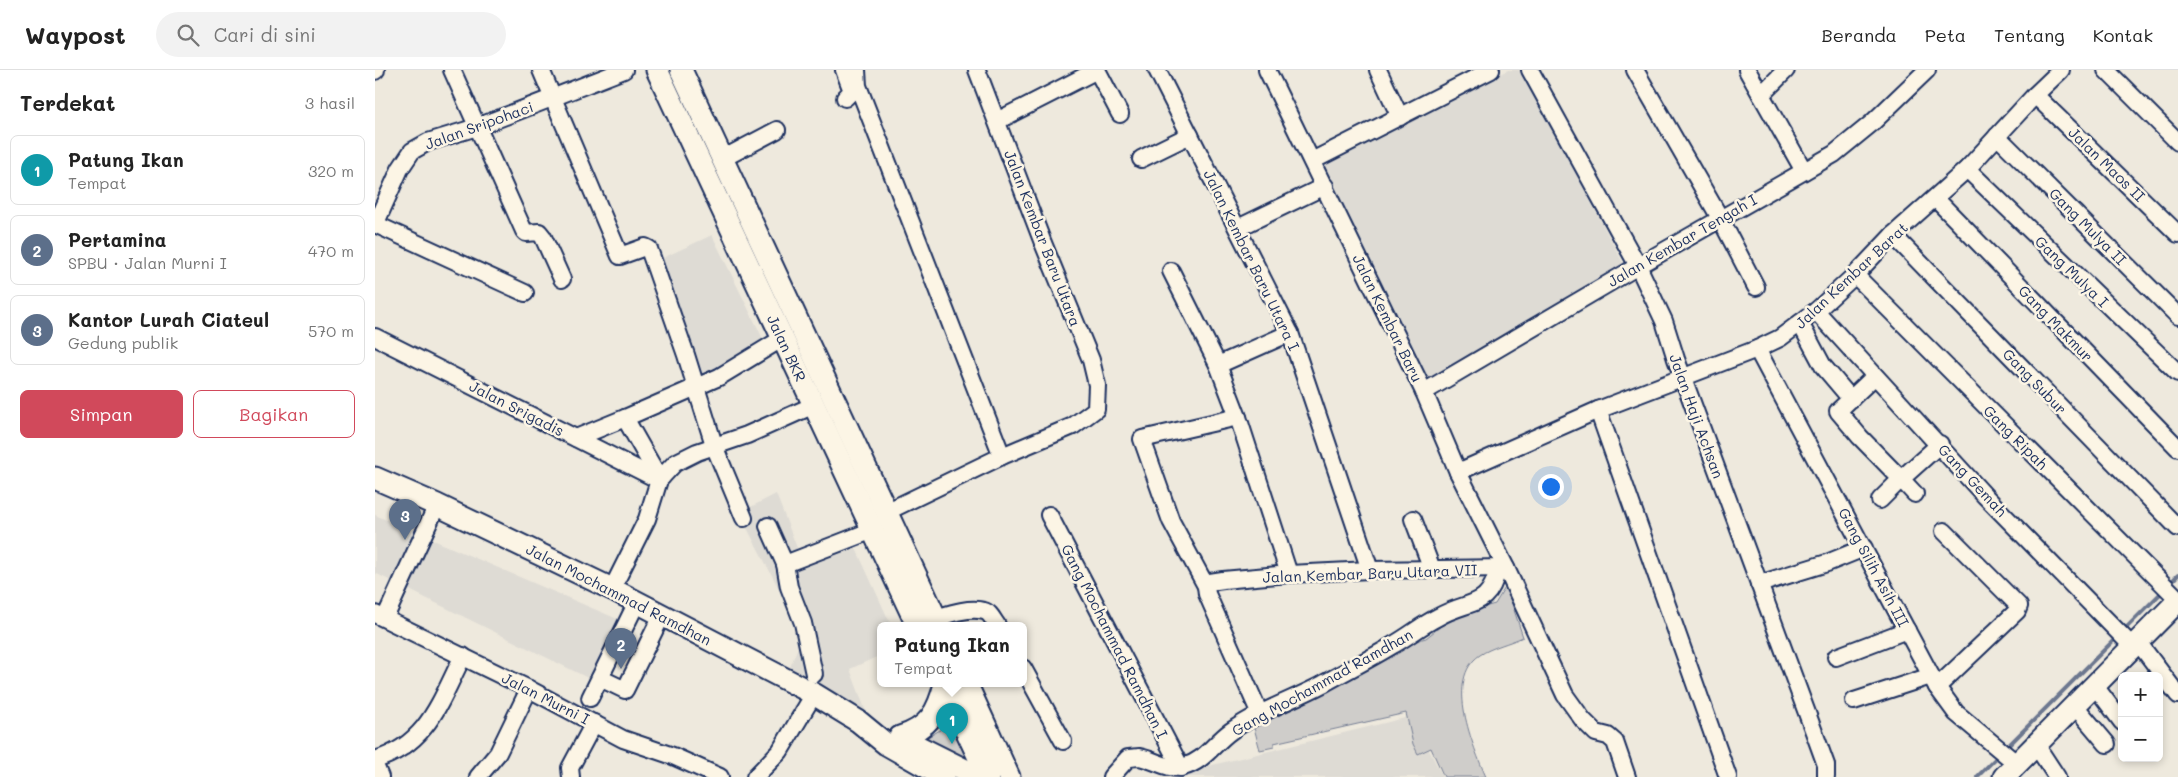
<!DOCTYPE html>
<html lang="id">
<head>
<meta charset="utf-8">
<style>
  body { margin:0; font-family:Mali,sans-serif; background:#f2f2f2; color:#222 }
  .controls { position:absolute; right:15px; bottom:15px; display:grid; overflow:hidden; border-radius:8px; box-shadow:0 2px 8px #0003 }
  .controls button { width:45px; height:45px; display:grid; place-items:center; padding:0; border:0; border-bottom:1px solid #e0e0e0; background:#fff; color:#222; font:25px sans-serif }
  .you { position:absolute; left:1175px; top:416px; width:18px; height:18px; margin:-12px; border:4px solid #fff; border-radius:50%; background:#1a73e8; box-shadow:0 0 0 8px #1a73e833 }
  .badge { display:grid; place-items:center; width:32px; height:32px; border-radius:50%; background:#d1495b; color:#fff; font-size:16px; font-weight:700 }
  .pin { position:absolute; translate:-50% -41px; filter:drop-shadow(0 1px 2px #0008) }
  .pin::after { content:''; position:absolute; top:26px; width:18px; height:15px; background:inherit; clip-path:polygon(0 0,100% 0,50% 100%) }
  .popup { position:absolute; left:502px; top:552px; width:150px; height:65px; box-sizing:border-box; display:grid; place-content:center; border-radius:8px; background:#fff; filter:drop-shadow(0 1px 4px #0005); font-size:16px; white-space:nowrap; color:#767676 }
  .popup b { font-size:19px; color:#222 }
  .popup::after { content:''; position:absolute; left:50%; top:100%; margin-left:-10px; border:10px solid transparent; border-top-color:#fff }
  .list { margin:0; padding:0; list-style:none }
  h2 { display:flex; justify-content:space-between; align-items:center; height:65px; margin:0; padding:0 20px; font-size:21px }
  h2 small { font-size:16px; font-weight:400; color:#767676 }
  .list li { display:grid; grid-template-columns:32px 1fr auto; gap:15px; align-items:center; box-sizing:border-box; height:70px; margin:0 10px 10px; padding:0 10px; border:1px solid #e0e0e0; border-radius:8px }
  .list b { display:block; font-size:19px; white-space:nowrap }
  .list p { margin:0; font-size:16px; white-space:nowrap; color:#767676 }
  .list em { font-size:16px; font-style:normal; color:#767676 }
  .actions { display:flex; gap:10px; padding:15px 20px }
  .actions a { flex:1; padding:11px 0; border:1px solid #d1495b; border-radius:8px; text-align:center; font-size:18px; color:#d1495b }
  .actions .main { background:#d1495b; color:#fff }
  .icon { flex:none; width:28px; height:28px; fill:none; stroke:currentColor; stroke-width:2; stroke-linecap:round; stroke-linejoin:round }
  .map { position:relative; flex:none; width:1803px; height:707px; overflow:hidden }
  header { display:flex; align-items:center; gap:30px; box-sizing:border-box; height:70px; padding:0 25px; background:#fff; border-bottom:1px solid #e0e0e0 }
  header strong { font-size:24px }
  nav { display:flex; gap:28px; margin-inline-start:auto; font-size:18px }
  .search { width:350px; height:45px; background:#f2f2f2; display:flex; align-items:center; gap:12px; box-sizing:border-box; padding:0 18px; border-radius:28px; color:#767676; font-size:19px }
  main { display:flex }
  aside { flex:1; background:#fff }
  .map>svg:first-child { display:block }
  .built { fill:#dedbd4 }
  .green { fill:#cfcdca; stroke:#757e94 }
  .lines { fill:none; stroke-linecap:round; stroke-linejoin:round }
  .stream { stroke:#6c778f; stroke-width:4 }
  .minor-casing { stroke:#1b2f5e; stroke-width:20 }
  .major-casing { stroke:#1b2f5e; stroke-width:25 }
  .minor { stroke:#fcf5e5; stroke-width:16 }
  .major { stroke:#fcf5e5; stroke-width:21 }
  .labels { text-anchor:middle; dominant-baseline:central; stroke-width:5; stroke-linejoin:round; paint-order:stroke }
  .street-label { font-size:15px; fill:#1b2f5e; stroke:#fcf5e5 }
</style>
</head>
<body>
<header>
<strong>Waypost</strong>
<div class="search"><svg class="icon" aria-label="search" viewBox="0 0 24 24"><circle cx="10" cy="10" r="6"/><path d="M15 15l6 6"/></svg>Cari di sini</div>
<nav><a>Beranda</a><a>Peta</a><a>Tentang</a><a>Kontak</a></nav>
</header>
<main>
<aside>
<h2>Terdekat<small>3 hasil</small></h2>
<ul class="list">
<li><span class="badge" style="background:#0f9aa8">1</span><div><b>Patung Ikan</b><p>Tempat</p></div><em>320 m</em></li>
<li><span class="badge" style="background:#5c6f8a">2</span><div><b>Pertamina</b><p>SPBU · Jalan Murni I</p></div><em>470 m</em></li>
<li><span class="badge" style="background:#5c6f8a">3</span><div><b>Kantor Lurah Ciateul</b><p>Gedung publik</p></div><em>570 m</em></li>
</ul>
<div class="actions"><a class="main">Simpan</a><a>Bagikan</a></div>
</aside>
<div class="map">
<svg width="1803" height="707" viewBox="0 0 1803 707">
  <rect width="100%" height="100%" fill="#eee9dd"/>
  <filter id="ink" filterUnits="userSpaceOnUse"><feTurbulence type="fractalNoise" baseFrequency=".02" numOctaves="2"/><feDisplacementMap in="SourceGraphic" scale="10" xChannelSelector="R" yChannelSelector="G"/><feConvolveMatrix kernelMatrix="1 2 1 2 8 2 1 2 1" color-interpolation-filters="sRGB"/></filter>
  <g filter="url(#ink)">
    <g class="built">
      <path d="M1133,0H1146L1248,193L1052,311L947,94Z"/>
      <path d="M337,165L392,277L318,316L277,193Z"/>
      <path d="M401,424L424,483L472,459L516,555H506V585L475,599L493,647L412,605L428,564L364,443Z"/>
      <path d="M0,445L247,551L217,610L0,503Z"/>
      <path d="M1042,645L1054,680L1068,707H810L813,701Z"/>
    </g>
    <g class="green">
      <path d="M1131,516L1148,567C1135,573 1117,577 1105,585C1069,609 1098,676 1111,707H1069L1056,678L1043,684L1038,674L1031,643L899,673V677L885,680L878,654L1029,574L1051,568L1080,545L1120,534Z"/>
      <path d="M574,646L601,698L548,670L565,660Z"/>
    </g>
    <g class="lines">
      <g class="stream">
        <path d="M1794,514L1803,505"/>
        <path d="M1749,560L1788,521"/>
        <path d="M1631,678L1743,566"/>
        <path d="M1602,707L1625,684"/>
      </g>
      <defs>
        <g id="minor">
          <path d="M77,0L149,161L151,163L164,162L168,167L187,209"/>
          <path d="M166,0L245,186L270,177L274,179L311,285L340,378L369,448"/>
          <path d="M469,0L477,21L470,28"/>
          <path d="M482,0L483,16L627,386"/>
          <path d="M722,0L745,44"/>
          <path d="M782,0L915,263L995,500"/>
          <path d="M892,0L1049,322L1083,402L1131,498L1190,625L1208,650L1221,663L1233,666L1240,672L1252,707"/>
          <path d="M1003,0L1025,47"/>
          <path d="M1155,0L1263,196L1289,251L1301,289L1439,662L1451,695V707"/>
          <path d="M1260,0L1345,148L1381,217"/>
          <path d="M1372,0L1429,101"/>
          <path d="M1731,0L1803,72"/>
          <path d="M0,1L1,0"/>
          <path d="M1386,25L1411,0"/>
          <path d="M1660,25L1803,164"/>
          <path d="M622,51L722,0"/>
          <path d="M1622,66L1803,246"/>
          <path d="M347,89L402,60"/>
          <path d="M766,89L815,65"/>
          <path d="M937,91L1116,0"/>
          <path d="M1592,99L1803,303"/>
          <path d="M1560,128L1803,378"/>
          <path d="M0,154L150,223"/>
          <path d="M0,155L25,99L37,81L53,72L102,57L249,0"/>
          <path d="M863,158L950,116"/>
          <path d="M1518,165L1803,458"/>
          <path d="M796,201L843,295L863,347L914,504"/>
          <path d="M1480,205L1803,529"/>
          <path d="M1441,241L1610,426L1758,577"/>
          <path d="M1425,253L1448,296L1476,329"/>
          <path d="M0,267L284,410"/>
          <path d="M1382,279L1562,617L1581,643L1642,694"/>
          <path d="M843,295L915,263"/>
          <path d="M1500,306L1463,341L1485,367L1526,409L1565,374"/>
          <path d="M1049,322L1263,196L1459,84L1497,53L1552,0"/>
          <path d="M1223,340L1353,707"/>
          <path d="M863,347L767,369L796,451L831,516L832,524L885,644"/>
          <path d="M250,348L344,307L408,268"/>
          <path d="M201,368L250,348L279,399L287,407"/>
          <path d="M1083,402L1223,340L1382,279L1405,268L1441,241L1480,205L1518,165L1592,99L1660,25L1686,0"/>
          <path d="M1505,430L1526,409L1540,424"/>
          <path d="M511,442L627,386L698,356L721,339L722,315L716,290L668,173L602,0"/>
          <path d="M674,445L806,698"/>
          <path d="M1038,449L1057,499"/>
          <path d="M393,456L410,494"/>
          <path d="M1384,514L1452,493L1489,478"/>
          <path d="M831,516L835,512L848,510L914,504L995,500L1131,498"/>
          <path d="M237,519L272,449L284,410L300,393L322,382L372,365L439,335"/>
          <path d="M0,544L154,619L248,669L298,686L345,707"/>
          <path d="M10,548L62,435"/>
          <path d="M561,548C574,544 594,537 609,541C615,542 618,550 622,555"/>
          <path d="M1763,572L1803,625"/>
          <path d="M1461,587L1532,560"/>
          <path d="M648,598L688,671"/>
          <path d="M439,604L428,553L414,517L410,494L498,460"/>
          <path d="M225,608L250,620L287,545"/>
          <path d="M1720,616L1747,652"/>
          <path d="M1562,617L1642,541L1644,536L1569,461"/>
          <path d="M215,628L262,532"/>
          <path d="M1479,631L1556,606"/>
          <path d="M1700,636L1732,674"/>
          <path d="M1661,675L1682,707"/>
          <path d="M0,690C53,674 65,631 88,586"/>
          <path d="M0,695L5,707"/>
          <path d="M103,707L123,683L154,619"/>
          <path d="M196,707L195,698L219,653"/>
          <path d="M380,707L405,681L439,624"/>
          <path d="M736,707L753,688C757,688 761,687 764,687C778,689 794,701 808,697C830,691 839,673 856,661C884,641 918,630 948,614C971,601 995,589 1018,575C1034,566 1047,555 1063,547C1094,529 1114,540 1123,498"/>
        </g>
        <g id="major">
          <path d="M282,0L542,555"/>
          <path d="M306,0L564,555"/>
          <path d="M0,408L62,435L237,519L439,624L483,651L511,674L569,707"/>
          <path d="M569,613L613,707"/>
          <path d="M591,613L634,707"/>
          <path d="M525,667C554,658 563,642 570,614"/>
          <path d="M538,674L604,707"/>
          <path d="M1629,707L1803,531"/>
        </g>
      </defs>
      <use href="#minor" class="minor-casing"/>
      <use href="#major" class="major-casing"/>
      <use href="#minor" class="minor"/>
      <use href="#major" class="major"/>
    </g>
  </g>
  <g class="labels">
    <g class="street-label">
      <text transform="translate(104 55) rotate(-20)">Jalan Sripohaci</text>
      <text transform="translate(1732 94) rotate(44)">Jalan Maos II</text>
      <text transform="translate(1713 156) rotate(45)">Gang Mulya II</text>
      <text transform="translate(668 168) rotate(69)">Jalan Kembar Baru Utara</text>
      <text transform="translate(1307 170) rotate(-30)">Jalan Kembar Tengah I</text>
      <text transform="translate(877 190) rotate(64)">Jalan Kembar Baru Utara I</text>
      <text transform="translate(1697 201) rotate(44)">Gang Mulya I</text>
      <text transform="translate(1476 205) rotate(-43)">Jalan Kembar Barat</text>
      <text transform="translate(1013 248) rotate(64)">Jalan Kembar Baru</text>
      <text transform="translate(1681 253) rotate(46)">Gang Makmur</text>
      <text transform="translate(412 278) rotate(65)">Jalan BKR</text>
      <text transform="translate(1660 311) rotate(46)">Gang Subur</text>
      <text transform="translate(142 338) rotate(27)">Jalan Srigadis</text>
      <text transform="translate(1322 346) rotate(70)">Jalan Haji Achsan</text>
      <text transform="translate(1641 367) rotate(45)">Gang Ripah</text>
      <text transform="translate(1598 410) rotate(47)">Gang Gemah</text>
      <text transform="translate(1499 497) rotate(62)">Gang Silih Asih III</text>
      <text transform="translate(995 503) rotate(-2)">Jalan Kembar Baru Utara VII</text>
      <text transform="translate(244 524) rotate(27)">Jalan Mochammad Ramdhan</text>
      <text transform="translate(740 571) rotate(63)">Gang Mochammad Ramdhan I</text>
      <text transform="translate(947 612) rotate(-29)">Gang Mochammad Ramdhan</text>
      <text transform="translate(171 628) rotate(27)">Jalan Murni I</text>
    </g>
  </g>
</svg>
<div class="controls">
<button>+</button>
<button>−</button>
</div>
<div class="you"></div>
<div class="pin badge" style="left:577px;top:674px;background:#0f9aa8">1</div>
<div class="popup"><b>Patung Ikan</b>Tempat</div>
<div class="pin badge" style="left:246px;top:599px;background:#5c6f8a">2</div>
<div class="pin badge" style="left:30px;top:470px;background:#5c6f8a">3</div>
</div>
</main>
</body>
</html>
